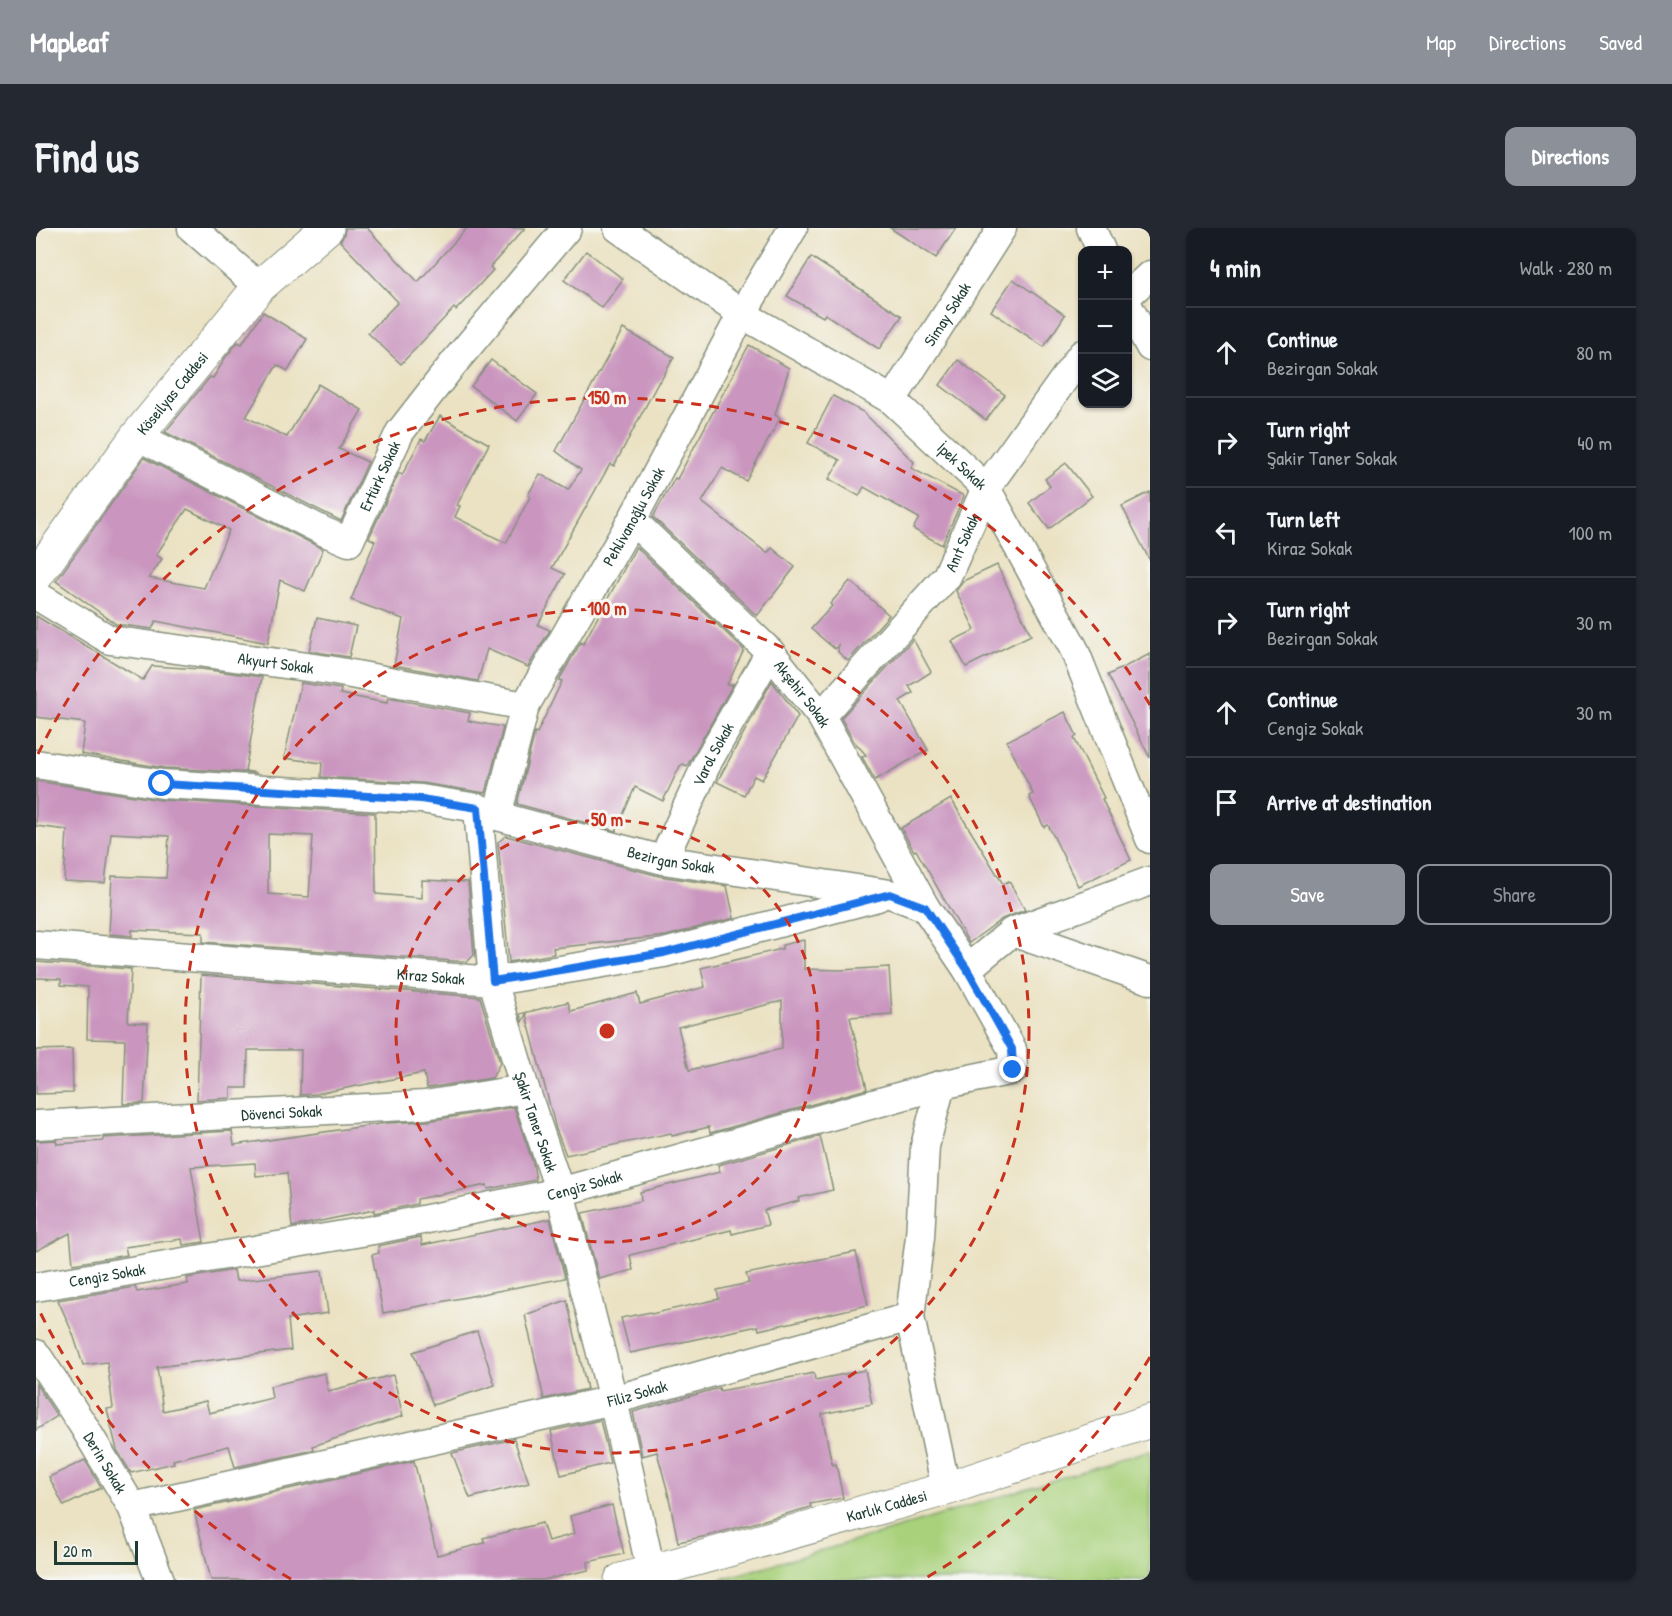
<!DOCTYPE html>
<html lang="en">
<head>
<meta charset="utf-8">
<style>
  body { margin:0; font-family:"Patrick Hand",sans-serif; background:#242831; color:#f1f3f6 }
  .controls { position:absolute; right:18px; top:18px; display:grid; overflow:hidden; border-radius:12px; box-shadow:0 2px 4px #0004 }
  .controls button { width:54px; height:54px; display:grid; place-items:center; padding:0; border:0; border-bottom:2px solid #363941; background:#171b24; color:#f1f3f6; font:30px sans-serif }
  .scale { position:absolute; left:18px; bottom:15px; width:84px; box-sizing:border-box; padding-left:6px; border:3px solid #1f3d34; border-top:0; font-size:16px; line-height:21px; white-space:nowrap; color:#1f3d34; -webkit-text-stroke:4px #f6f6f2; paint-order:stroke }
  .stop { position:absolute; width:18px; height:18px; margin:-14px; border:4px solid #1a73e8; border-radius:50%; background:#fff }
  .stop.end { background:#1a73e8; border-color:#fff; box-shadow:0 2px 6px #0008 }
  .list { margin:0; padding:0; list-style:none }
  h2 { display:flex; justify-content:space-between; align-items:center; height:78px; margin:0; padding:0 24px; font-size:26px }
  h2 small { font-size:20px; font-weight:400; color:#9ea1a6 }
  .list li { display:grid; grid-template-columns:39px 1fr auto; gap:18px; align-items:center; box-sizing:border-box; height:90px; padding:0 24px; border-top:2px solid #363941 }
  .list b { display:block; font-size:22px; white-space:nowrap }
  .list p { margin:0; font-size:20px; white-space:nowrap; color:#9ea1a6 }
  .list em { font-size:20px; font-style:normal; color:#9ea1a6 }
  .actions { display:flex; gap:12px; padding:18px 24px }
  .actions a { flex:1; padding:14px 0; border:2px solid #8c9099; border-radius:12px; text-align:center; font-size:21px; color:#8c9099 }
  .actions .main { background:#8c9099; color:#fff }
  .icon { flex:none; width:33px; height:33px; fill:none; stroke:currentColor; stroke-width:2; stroke-linecap:round; stroke-linejoin:round }
  .map { position:relative; flex:none; width:1114px; height:1352px; overflow:hidden; border-radius:12px }
  header { display:flex; align-items:center; gap:36px; box-sizing:border-box; height:84px; padding:0 30px; background:#8c9099; color:#fff }
  header strong { font-size:28px }
  nav { display:flex; gap:33px; margin-inline-start:auto; font-size:21px }
  .intro { display:flex; align-items:center; justify-content:space-between; box-sizing:border-box; height:144px; padding:0 36px }
  h1 { margin:0; font-size:42px }
  .button { padding:15px 27px; border-radius:12px; background:#8c9099; color:#fff; font-size:21px; font-weight:700 }
  main { display:flex; gap:36px; padding:0 36px }
  aside { flex:1; background:#171b24; border-radius:12px; box-shadow:0 2px 4px #0004 }
  .map>svg:first-child { display:block }
  .green { fill:#a9d17c; stroke:#648758; stroke-width:1.5 }
  .building { fill:#ca96c0; fill-rule:evenodd }
  .lines { fill:none; stroke-linecap:round; stroke-linejoin:round }
  .minor-casing { stroke:#85907c; stroke-width:31 }
  .tertiary-casing { stroke:#85907c; stroke-width:35 }
  .minor { stroke:#fff; stroke-width:28 }
  .tertiary { stroke:#fff; stroke-width:33 }
  .route { stroke:#1a73e8; stroke-width:8 }
  .ring { fill:none; stroke:#c8321e; stroke-width:3; stroke-dasharray:10 8 }
  .labels { text-anchor:middle; dominant-baseline:central; stroke-width:6; stroke-linejoin:round; paint-order:stroke }
  .street-label { font-size:16px; fill:#1f3d34; stroke:#f6f6f2 }
  .centre { fill:#c8321e; stroke:#f6f6f2; stroke-width:3 }
  .ring-label { font-size:18px; text-anchor:middle; font-weight:bold; fill:#c8321e; stroke:#f6f6f2; stroke-width:6; stroke-linejoin:round; paint-order:stroke }
</style>
</head>
<body>
<header>
<strong>Mapleaf</strong>
<nav><a>Map</a><a>Directions</a><a>Saved</a></nav>
</header>
<div class="intro"><h1>Find us</h1><a class="button">Directions</a></div>
<main>
<div class="map">
<svg width="1114" height="1352" viewBox="0 0 1114 1352">
  <rect width="100%" height="100%" fill="#f6f6f2"/>
  <filter id="ink" filterUnits="userSpaceOnUse"><feTurbulence type="fractalNoise" baseFrequency=".0167" numOctaves="2"/><feDisplacementMap in="SourceGraphic" scale="12" xChannelSelector="R" yChannelSelector="G"/><feConvolveMatrix kernelMatrix="1 2 1 2 8 2 1 2 1" color-interpolation-filters="sRGB"/></filter>
  <filter id="wash" filterUnits="userSpaceOnUse"><feTurbulence type="fractalNoise" baseFrequency=".008" numOctaves="4" result="noise"/><feDisplacementMap in="SourceGraphic" scale="24" xChannelSelector="R" yChannelSelector="G"/><feGaussianBlur stdDeviation="1.35" result="paint"/><feColorMatrix in="noise" values="0 0 0 0 0 0 0 0 0 0 0 0 0 0 0 0 0 1.4 0 .05"/><feComposite in="paint" operator="in"/></filter>
  <g filter="url(#wash)">
    <rect width="100%" height="100%" fill="#ebe2c3"/>
    <path class="green" d="M1114,1222V1352H682L847,1305Z"/>
    <g id="blocks">
      <g class="building">
        <path d="M309,0H331L382,54L431,0H489L454,39L457,42L435,66L420,82L418,80L365,136L332,105L362,74L304,13L308,7Z"/>
        <path d="M854,0H920L900,30Z"/>
        <path d="M550,23L587,51L566,80L528,52Z"/>
        <path d="M775,29L866,88L843,121L789,86L787,89L751,68Z"/>
        <path d="M977,51L1029,87L1008,119L955,83Z"/>
        <path d="M227,84L271,111L252,143L241,137L210,189L251,209L282,156L326,182L303,221L332,234L305,293L129,204L174,149L177,150L189,130L202,114L206,116Z"/>
        <path d="M587,101L638,129L624,154L623,153L578,238L574,236L516,340L529,346L502,397L514,402L492,439L451,421L442,453L358,437L367,391L315,372L339,313L333,310L363,245L366,247L385,211L389,213L404,188L453,216L421,277L424,278L419,289L470,315L494,269L492,267L504,246L532,262L545,242L520,223Z"/>
        <path d="M713,117L753,140L739,187L744,190L710,253L686,240L666,274L731,325L736,320L759,339L721,388L617,289L639,250L641,251Z"/>
        <path d="M455,132L501,166L481,193L435,158Z"/>
        <path d="M922,132L969,167L950,192L904,157Z"/>
        <path d="M797,168L827,184L878,234L875,240L928,268L906,317L877,301L883,290L828,259L823,268L793,251L804,232L772,215Z"/>
        <path d="M108,230L287,321L269,363L244,352L232,415L120,393L116,401L80,396L20,353ZM151,281L193,302L168,360L113,350L126,331L120,327Z"/>
        <path d="M1030,235L1056,268L1013,301L993,275L1014,258L1009,251Z"/>
        <path d="M1114,264V333L1086,278Z"/>
        <path d="M600,319L708,422L691,457L697,456L651,538L647,536L644,538L627,573L599,559L580,603L481,576L499,504L501,505L526,453L523,452L545,414L547,416Z"/>
        <path d="M961,337L995,407L930,439L916,413L939,402L920,363L927,353Z"/>
        <path d="M814,353L853,387L812,433L802,424V417L799,421L775,401L796,378L794,376Z"/>
        <path d="M0,388L107,452L116,438L165,441L226,449L209,543L221,545L128,540L45,526L49,495L0,489Z"/>
        <path d="M281,390L320,398L313,429L273,423Z"/>
        <path d="M877,411L895,444L873,458L877,465L864,473L892,522L839,552L826,529L830,527L817,512L805,490Z"/>
        <path d="M1114,426V530L1072,447Z"/>
        <path d="M736,453L762,488L726,552L718,548L708,567L681,554Z"/>
        <path d="M265,455L305,461L304,466L351,475L352,470L434,485L432,493L467,499L450,565L386,555L285,549L286,535L248,530Z"/>
        <path d="M1029,484L1041,508L1038,510L1068,570L1066,571L1095,632L1042,658L1012,597L1008,599L993,568L997,566L971,513Z"/>
        <path d="M0,553L125,572L339,585L340,666L386,670V652L432,654L438,727L431,734L167,714V705L96,702V708L73,706L76,648L130,650L133,608L75,605L69,655L28,653L31,602L0,598ZM232,606L277,608L273,669L232,666Z"/>
        <path d="M915,571L967,656L973,653L989,682L966,691L933,715L880,622L878,623L865,600Z"/>
        <path d="M470,608L623,648L691,658L698,690L630,708L517,720L518,726L473,734L462,614Z"/>
        <path d="M768,712V741L805,742L853,739L856,786L814,789L831,861L674,905L673,899L636,908L635,905L530,927L520,901L490,786L486,794L484,786L532,774L535,783L601,765L604,776L669,759L665,740L746,721V717ZM746,773V821L653,842L642,799Z"/>
        <path d="M0,734L95,741L92,794L112,795L108,875L87,876L89,812L51,811L52,759L25,757V751L0,750Z"/>
        <path d="M165,747L444,769L464,835L456,850L391,860L388,845L280,866L264,867L265,822H212L211,860H195V870L161,872Z"/>
        <path d="M36,821L37,865L0,866V822Z"/>
        <path d="M478,879L497,935L500,952L452,961L451,957L381,971V976L338,985V982L256,999L251,945L220,948L219,935L155,939L168,1014L147,1017L146,1011L89,1019L91,1027L37,1036L34,1005L0,1023V913L20,912L21,916L67,913V910L196,903L198,917L351,895L392,893Z"/>
        <path d="M784,908L797,962L762,970L763,973L728,982L732,997L696,1006L695,1002L594,1027L597,1042L563,1051L546,985L605,973L604,964L684,944L682,937Z"/>
        <path d="M514,991L529,1050L347,1085L336,1027L343,1025L342,1018L385,1009L386,1017Z"/>
        <path d="M820,1024L832,1077L723,1102L722,1098L594,1125L585,1090L614,1084L615,1086L683,1071L681,1062L713,1055L710,1046Z"/>
        <path d="M198,1042L200,1053L286,1043L292,1085L252,1091L255,1122L121,1139L127,1183L170,1173L173,1185L236,1170L234,1158L289,1145L292,1163L357,1147L367,1188L277,1218L278,1222L199,1239L193,1218L137,1232L138,1235L95,1245L81,1222L71,1181L77,1180L71,1134L47,1137L37,1106L22,1072L99,1059L101,1064L152,1056L151,1050Z"/>
        <path d="M531,1072L551,1161L508,1171L489,1087Z"/>
        <path d="M441,1103L459,1157L397,1177L377,1124Z"/>
        <path d="M829,1142L836,1176L786,1186L796,1237L800,1236L807,1270L774,1276L775,1279L671,1308L642,1314L632,1265L621,1224L606,1228L597,1184L683,1160L684,1163L778,1145L779,1152Z"/>
        <path d="M0,1156L21,1188L0,1202Z"/>
        <path d="M564,1192L574,1235L525,1247L515,1203Z"/>
        <path d="M478,1211L493,1255L434,1270L416,1225Z"/>
        <path d="M49,1232L65,1260L28,1278L13,1249Z"/>
        <path d="M378,1233L401,1327L449,1315L447,1310L506,1295L512,1313L538,1306L534,1288L576,1277L588,1326L552,1334L553,1342L507,1352H175L158,1282Z"/>
      </g>
    </g>
  </g>
  <g filter="url(#ink)">
    <use href="#blocks" fill-opacity="0" stroke="#85907c" stroke-width="1.5"/>
    <g class="lines">
      <defs>
        <g id="minor">
          <path d="M156,0L223,59"/>
          <path id="s1" d="M582,0L706,86L856,172L950,260L1038,421L1114,611"/>
          <path d="M1055,0L1065,22"/>
          <path d="M1092,67L1114,47"/>
          <path d="M1092,78L1114,119"/>
          <path id="s2" d="M856,172L966,0"/>
          <path id="s3" d="M101,208L289,304L313,314L364,204L417,136L531,0"/>
          <path id="s4" d="M596,292L734,424L785,488L889,679"/>
          <path id="s5" d="M0,367L74,412L293,442L489,478"/>
          <path id="s6" d="M785,488L911,348L950,260L1046,126"/>
          <path id="s7" d="M0,536L126,556L385,571L442,580L461,588L627,632L854,666L889,679L931,741L976,704L1114,752"/>
          <path id="s8" d="M442,580L457,753L489,861L524,964L577,1172L615,1343"/>
          <path id="s9" d="M461,588L489,478L596,292L706,86L757,0"/>
          <path id="s10" d="M627,632L672,533L734,424"/>
          <path d="M976,704L1114,653"/>
          <path id="s11" d="M0,717L457,753L628,725L842,669"/>
          <path id="s12" d="M0,897L389,877L489,861"/>
          <path id="s13" d="M0,1059L337,1002L524,964L905,857L977,842L976,821L931,741"/>
          <path d="M874,1089L910,1261"/>
          <path id="s14" d="M0,1126L47,1197L96,1279L124,1352"/>
          <path id="s15" d="M96,1279L577,1172L874,1089L884,1009L889,918L905,857"/>
        </g>
        <g id="tertiary">
          <path id="s16" d="M0,348L101,208L223,59L291,0"/>
          <path id="s17" d="M585,1352L910,1261L1114,1193"/>
        </g>
      </defs>
      <use href="#minor" class="minor-casing"/>
      <use href="#tertiary" class="tertiary-casing"/>
      <use href="#minor" class="minor"/>
      <use href="#tertiary" class="tertiary"/>
    </g>
  </g>
  <g class="lines" filter="url(#ink)">
    <path class="route" d="M126,556L385,571L442,580L457,753L628,725L854,666L889,679L931,741L976,821L977,842"/>
  </g>
  <g class="ring">
    <circle cx="571" cy="803" r="211"/>
    <circle cx="571" cy="803" r="422"/>
    <path d="M1114 1129A633 633 0 0 1 888 1351M255 1351A633 633 0 0 1 2 1080M2 526A633 633 0 0 1 1114 477"/>
  </g>
  <g class="labels">
    <g class="street-label">
      <text stroke="none"><textPath href="#s2" startOffset="102">Simay Sokak</textPath></text>
      <text stroke="none"><textPath href="#s16" startOffset="228">Köseilyas Caddesi</textPath></text>
      <text stroke="none"><textPath href="#s1" startOffset="420">İpek Sokak</textPath></text>
      <text stroke="none"><textPath href="#s3" startOffset="310">Ertürk Sokak</textPath></text>
      <text stroke="none"><textPath href="#s9" startOffset="332">Pehlivanoğlu Sokak</textPath></text>
      <text stroke="none"><textPath href="#s6" startOffset="225">Anıt Sokak</textPath></text>
      <text stroke="none"><textPath href="#s5" startOffset="254">Akyurt Sokak</textPath></text>
      <text stroke="none"><textPath href="#s4" startOffset="244">Akşehir Sokak</textPath></text>
      <text stroke="none"><textPath href="#s10" startOffset="117">Varol Sokak</textPath></text>
      <text stroke="none"><textPath href="#s7" startOffset="645">Bezirgan Sokak</textPath></text>
      <text stroke="none"><textPath href="#s11" startOffset="396">Kiraz Sokak</textPath></text>
      <text stroke="none"><textPath href="#s12" startOffset="246">Dövenci Sokak</textPath></text>
      <text stroke="none"><textPath href="#s8" startOffset="321">Şakir Taner Sokak</textPath></text>
      <text stroke="none"><textPath href="#s13" startOffset="558">Cengiz Sokak</textPath></text>
      <text stroke="none"><textPath href="#s13" startOffset="72">Cengiz Sokak</textPath></text>
      <text stroke="none"><textPath href="#s15" startOffset="518">Filiz Sokak</textPath></text>
      <text stroke="none"><textPath href="#s14" startOffset="129">Derin Sokak</textPath></text>
      <text stroke="none"><textPath href="#s17" startOffset="276">Karlık Caddesi</textPath></text>
    </g>
  </g>
  <circle cx="571" cy="803" r="9" class="centre"/>
  <g class="ring-label">
    <text x="571" y="176">150 m</text>
    <text x="571" y="387">100 m</text>
    <text x="571" y="598">50 m</text>
  </g>
</svg>
<div class="controls">
<button>+</button>
<button>−</button>
<button><svg class="icon" aria-label="layers" viewBox="0 0 24 24"><path d="M12 4l9 5-9 5-9-5zM3 14l9 5 9-5"/></svg></button>
</div>
<div class="scale">20 m</div>
<div class="stop" style="left:126px;top:556px"></div>
<div class="stop end" style="left:977px;top:842px"></div>
</div>
<aside>
<h2>4 min<small>Walk · 280 m</small></h2>
<ul class="list">
<li><svg class="icon" aria-label="ahead" viewBox="0 0 24 24"><path d="M12 20V5M6 11l6-6 6 6"/></svg><div><b>Continue</b><p>Bezirgan Sokak</p></div><em>80 m</em></li>
<li><svg class="icon" aria-label="right" viewBox="0 0 24 24"><path d="M7 20v-9h11M14 6l5 5-5 5"/></svg><div><b>Turn right</b><p>Şakir Taner Sokak</p></div><em>40 m</em></li>
<li><svg class="icon" aria-label="left" viewBox="0 0 24 24"><path d="M17 20v-9H6M10 6l-5 5 5 5"/></svg><div><b>Turn left</b><p>Kiraz Sokak</p></div><em>100 m</em></li>
<li><svg class="icon" aria-label="right" viewBox="0 0 24 24"><path d="M7 20v-9h11M14 6l5 5-5 5"/></svg><div><b>Turn right</b><p>Bezirgan Sokak</p></div><em>30 m</em></li>
<li><svg class="icon" aria-label="ahead" viewBox="0 0 24 24"><path d="M12 20V5M6 11l6-6 6 6"/></svg><div><b>Continue</b><p>Cengiz Sokak</p></div><em>30 m</em></li>
<li><svg class="icon" aria-label="arrive" viewBox="0 0 24 24"><path d="M6 21V4h12l-3 4 3 4H6"/></svg><div><b>Arrive at destination</b></div></li>
</ul>
<div class="actions"><a class="main">Save</a><a>Share</a></div>
</aside>
</main>
</body>
</html>
